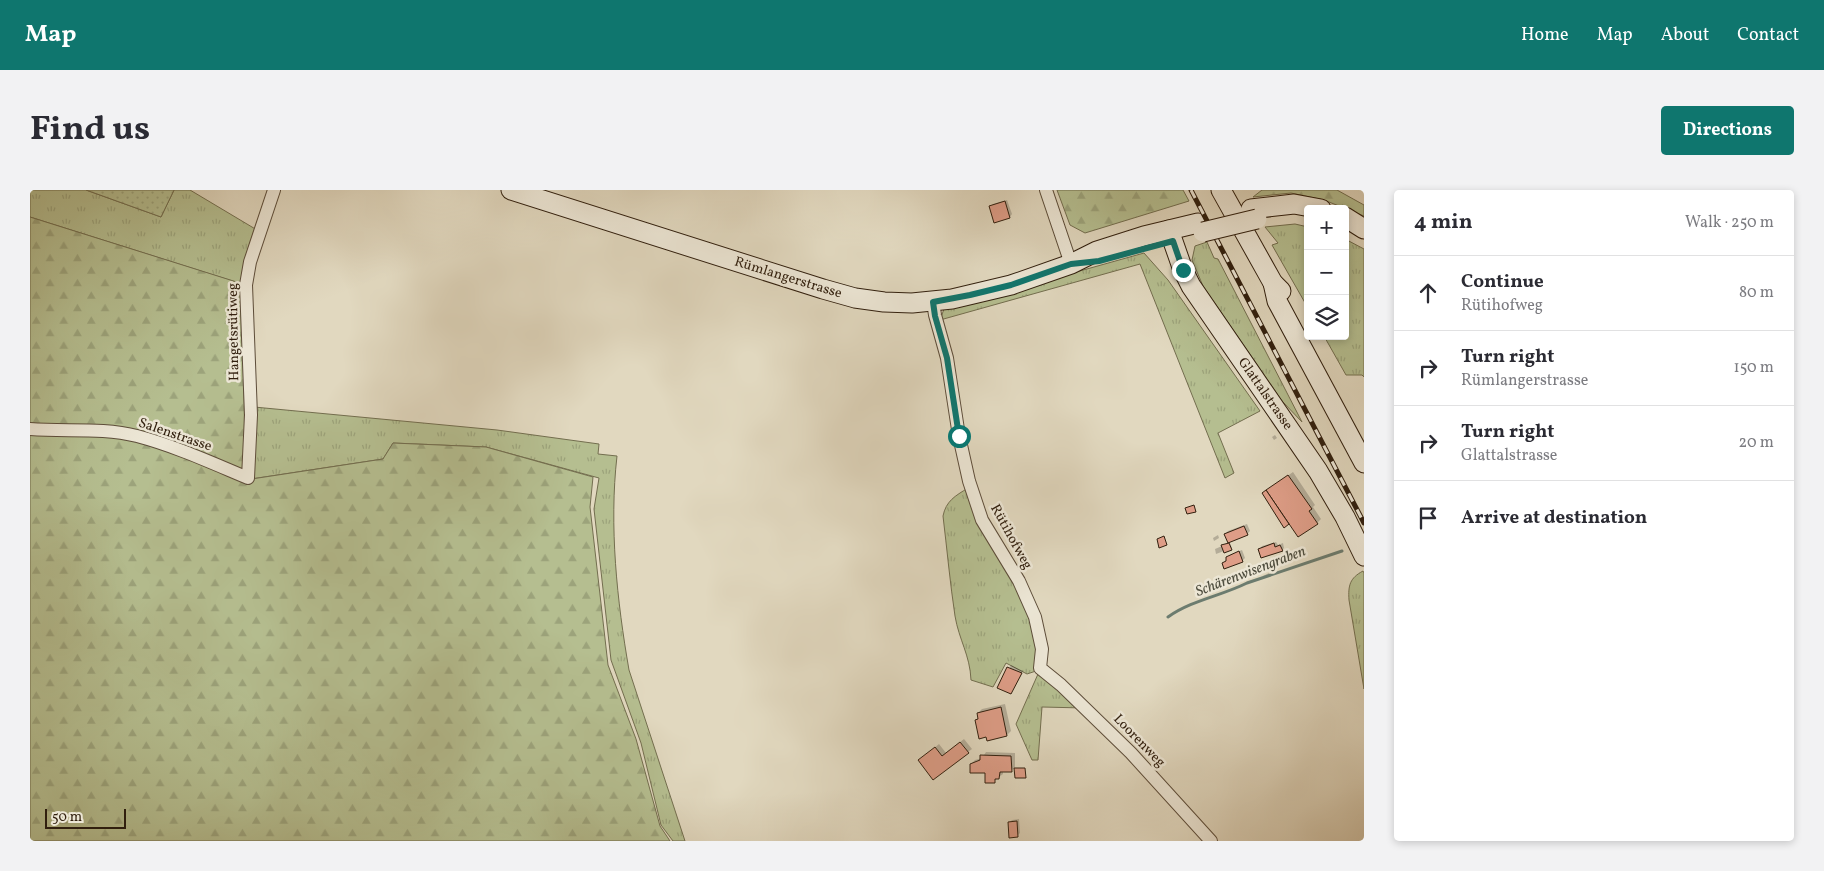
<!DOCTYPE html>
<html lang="en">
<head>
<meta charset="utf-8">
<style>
  body { margin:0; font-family:Vollkorn,serif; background:#f2f2f3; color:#2b2b33 }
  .controls { position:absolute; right:15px; top:15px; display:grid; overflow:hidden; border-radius:5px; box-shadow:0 2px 8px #0003 }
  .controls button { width:45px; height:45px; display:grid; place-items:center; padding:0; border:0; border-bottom:1px solid #e1e1e2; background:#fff; color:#2b2b33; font:25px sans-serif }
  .scale { position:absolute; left:15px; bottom:12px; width:81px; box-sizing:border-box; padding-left:5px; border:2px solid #311f0e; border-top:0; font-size:14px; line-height:18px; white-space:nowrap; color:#311f0e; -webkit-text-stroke:4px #ece6d5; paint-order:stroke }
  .stop { position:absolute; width:15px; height:15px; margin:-11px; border:4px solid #0f766e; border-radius:50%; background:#fff }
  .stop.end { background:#0f766e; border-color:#fff; box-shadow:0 1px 5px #0008 }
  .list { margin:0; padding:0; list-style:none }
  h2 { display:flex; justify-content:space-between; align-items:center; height:65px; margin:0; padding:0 20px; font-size:21px }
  h2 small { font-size:16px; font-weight:400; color:#7c7c81 }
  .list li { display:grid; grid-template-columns:32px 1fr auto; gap:15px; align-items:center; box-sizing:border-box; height:75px; padding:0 20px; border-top:1px solid #e1e1e2 }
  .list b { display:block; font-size:19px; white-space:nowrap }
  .list p { margin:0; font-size:16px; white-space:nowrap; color:#7c7c81 }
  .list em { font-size:16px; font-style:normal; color:#7c7c81 }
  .icon { flex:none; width:28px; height:28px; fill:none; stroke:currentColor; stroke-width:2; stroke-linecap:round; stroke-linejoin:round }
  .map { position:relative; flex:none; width:1334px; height:651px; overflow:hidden; border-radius:5px }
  header { display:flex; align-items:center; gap:30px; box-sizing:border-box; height:70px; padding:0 25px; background:#0f766e; color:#fff }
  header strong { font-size:24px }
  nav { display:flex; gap:28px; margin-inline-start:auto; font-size:18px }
  .intro { display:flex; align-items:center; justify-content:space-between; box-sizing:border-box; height:120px; padding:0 30px }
  h1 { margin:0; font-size:35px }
  .button { padding:12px 22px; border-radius:5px; background:#0f766e; color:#fff; font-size:18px; font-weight:700 }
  main { display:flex; gap:30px; padding:0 30px }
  aside { flex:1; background:#fff; border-radius:5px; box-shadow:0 2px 8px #0003 }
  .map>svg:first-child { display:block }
  .grass { fill:url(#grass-tufts); stroke:#736e4f }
  .forest { fill:url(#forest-firs); stroke:#736e4f }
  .park { fill:url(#park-dots); stroke:#736e4f }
  .shadow { fill:#0003 }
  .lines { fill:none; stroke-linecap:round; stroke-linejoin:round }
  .stream { stroke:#6c7c6f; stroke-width:3 }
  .building { fill:#de9d87; stroke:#311f0e }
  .street-casing { stroke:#5d4d3a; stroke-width:14 }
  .secondary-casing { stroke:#311f0e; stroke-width:21 }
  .street { stroke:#ece6d5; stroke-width:12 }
  .secondary { stroke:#ece6d5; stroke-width:19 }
  .rail-casing { stroke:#311f0e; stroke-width:5 }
  .rail { stroke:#ece6d5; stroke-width:3; stroke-dasharray:9; stroke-linecap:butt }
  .secondary-bridge-casing { stroke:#311f0e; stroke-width:21; stroke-linecap:butt }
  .secondary-bridge { stroke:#ece6d5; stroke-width:19 }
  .route { stroke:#0f766e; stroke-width:6 }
  .labels { text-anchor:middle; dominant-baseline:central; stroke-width:5; stroke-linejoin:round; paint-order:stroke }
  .street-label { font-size:14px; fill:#311f0e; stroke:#ece6d5 }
  .water-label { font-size:15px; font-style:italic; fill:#4f4e3f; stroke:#ece6d5 }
</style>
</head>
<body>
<header>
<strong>Map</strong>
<nav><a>Home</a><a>Map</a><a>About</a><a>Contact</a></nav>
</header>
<div class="intro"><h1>Find us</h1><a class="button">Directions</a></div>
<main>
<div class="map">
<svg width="1334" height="651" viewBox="0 0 1334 651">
  <defs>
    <pattern id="grass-tufts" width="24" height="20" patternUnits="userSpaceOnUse" patternTransform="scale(1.25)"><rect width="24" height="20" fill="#b5be90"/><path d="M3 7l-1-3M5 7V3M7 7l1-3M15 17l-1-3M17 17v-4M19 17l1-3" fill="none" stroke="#9ca37b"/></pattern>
    <pattern id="forest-firs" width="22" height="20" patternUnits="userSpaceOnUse" patternTransform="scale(1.25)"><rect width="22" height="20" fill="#b5be90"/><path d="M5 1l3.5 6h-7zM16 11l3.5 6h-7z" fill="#9ca37b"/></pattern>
    <pattern id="park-dots" width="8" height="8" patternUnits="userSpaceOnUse" patternTransform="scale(1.25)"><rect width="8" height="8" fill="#b5be90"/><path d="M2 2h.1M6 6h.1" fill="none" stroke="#9ca37b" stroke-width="1.8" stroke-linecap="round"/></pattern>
  </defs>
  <rect width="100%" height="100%" fill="#e1d8bf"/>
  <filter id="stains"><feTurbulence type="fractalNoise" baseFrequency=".004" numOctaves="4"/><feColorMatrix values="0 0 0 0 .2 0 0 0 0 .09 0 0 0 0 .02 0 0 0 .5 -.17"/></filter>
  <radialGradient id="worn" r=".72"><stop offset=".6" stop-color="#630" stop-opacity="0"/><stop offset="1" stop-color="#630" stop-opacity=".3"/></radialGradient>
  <g class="grass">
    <path d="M0,0H56L131,27L144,0H160L227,40L212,94L0,27Z"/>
    <path d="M1265,34L1278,37V118L1242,55L1248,53L1235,37Z"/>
    <path d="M1315,49L1334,59V187L1332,185H1316L1294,146H1315Z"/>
    <path d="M1177,52L1184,68L1188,69L1272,232L1252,211L1173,96L1162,70L1165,56Z"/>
    <path d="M1114,63L1138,90L1230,221L1188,243L1204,283L1195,288L1110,74L910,130L914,119Z"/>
    <path d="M224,217L467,240L569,254L568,264L587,266C579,336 587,411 599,480L655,651H643L631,635L611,553L581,470L564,319L569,288L456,257L363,253L353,269L221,289Z"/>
    <path d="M938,298L986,392L1010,459L1006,481L997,484L976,473L963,497L941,490C940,465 929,450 925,426C920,393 917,359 913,326C916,311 925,306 938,298Z"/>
    <path d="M1333,381L1334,383V499L1319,410C1318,395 1320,388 1333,381Z"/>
    <path d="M1008,484L1054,518L1012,517L1008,570H1002L986,534Z"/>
  </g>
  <g class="forest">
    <path d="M1027,0H1153L1159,11L1055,43L1040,35Z"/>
    <path d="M1232,0H1307L1334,15V26L1294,10L1261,3L1223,7Z"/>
    <path d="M0,27L213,94L215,290L353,269L363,253L456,257L563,287L560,317L578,475L606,549L630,636L640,651H0Z"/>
  </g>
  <path class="park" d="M56,0H144L131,27Z"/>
  <g class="shadow">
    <path d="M977,10L982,24L980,27L960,17L963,14Z"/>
    <path d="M1245,245L1247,248L1244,250L1242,247Z"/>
    <path d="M1263,282L1285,315L1283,317L1291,329L1287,333L1260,332L1254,336L1236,301Z"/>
    <path d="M1217,334L1220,341L1217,344L1199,351L1202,358L1186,364L1185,359L1199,353L1195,344L1198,341Z"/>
    <path d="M1188,345L1189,348L1184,351L1183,348Z"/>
    <path d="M1246,352L1248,355L1253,353L1254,358L1252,360L1230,359L1232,356Z"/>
    <path d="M1212,360L1215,368L1212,371L1194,373L1200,365Z"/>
    <path d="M1247,366V370L1239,373V369Z"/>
    <path d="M1234,371L1235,376L1231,378L1229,373Z"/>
    <path d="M1239,383L1240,386L1234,388L1233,386Z"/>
    <path d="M981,475L993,481L983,500L969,497Z"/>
    <path d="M975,514L981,541L977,545L946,530L949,527L948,523L952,519Z"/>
    <path d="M934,549L942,559L938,562L889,571L909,554L916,563Z"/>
    <path d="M956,562L985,563V577L981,581H973V584L964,591L956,582L941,574L945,570L952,568Z"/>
    <path d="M989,629L990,643L987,646L980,632L982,630Z"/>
  </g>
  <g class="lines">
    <path class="stream" d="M1138,427C1162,410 1191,406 1217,393L1312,361"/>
  </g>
  <g class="building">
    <path d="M975,11L980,28L964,33L959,16Z"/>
    <path d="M1258,285L1282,319L1279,321L1288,334L1268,347L1236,300Z"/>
    <path d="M1236,300L1259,334L1254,338L1232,303Z"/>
    <path d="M1164,315L1166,322L1157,324L1155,318Z"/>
    <path d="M1214,336L1218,345L1198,353L1194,344Z"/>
    <path d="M1134,346L1137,355L1129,358L1127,349Z"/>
    <path d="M1199,353L1202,360L1194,363L1191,355Z"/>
    <path d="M1244,353L1245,357L1250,355L1253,361L1231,368L1228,359Z"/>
    <path d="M1209,361L1213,372L1194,379L1192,373L1196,371V367Z"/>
    <path d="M977,477L992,483L981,504L967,498Z"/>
    <path d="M971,517L977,546L957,551L956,547L949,549L945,530L948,529L947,523Z"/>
    <path d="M930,552L939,563L903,590L888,570L905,557L912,566Z"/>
    <path d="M950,565L981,566L982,582H970L969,589H965V593H955V583H940V574L950,570Z"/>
    <path d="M984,578H995L996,588H985Z"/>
    <path d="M987,631L988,647L979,648L978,632Z"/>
  </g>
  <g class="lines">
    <defs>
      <g id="street">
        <path d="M1016,0L1041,74"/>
        <path d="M903,112L905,125L917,168L929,246L939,291L952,330L989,391L1005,427L1012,459L1010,478L1031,495L1101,563L1181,651"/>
        <path d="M0,239C35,242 72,237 107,246C145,256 182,273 218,288L221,225L216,95L220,72L244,0"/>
      </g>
      <g id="secondary">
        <path d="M481,0L793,99L825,108L854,112L882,113L922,109L981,95L1041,74L1067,61L1114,46L1168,33"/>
        <path d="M1191,0L1243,93L1251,101"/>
        <path d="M1221,19L1264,14L1291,19"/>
        <path d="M1315,27L1334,39"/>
        <path d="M1139,40L1153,80L1161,96L1288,281L1315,327L1334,366"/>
        <path d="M1243,93L1247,111L1334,273"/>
      </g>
    </defs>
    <use href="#street" class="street-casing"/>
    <use href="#secondary" class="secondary-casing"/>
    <use href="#street" class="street"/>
    <use href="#secondary" class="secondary"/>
    <defs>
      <path id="rail" d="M1161,0L1334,333"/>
    </defs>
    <use href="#rail" class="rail-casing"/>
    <use href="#rail" class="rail"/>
    <defs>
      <path id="secondary-bridge" d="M1173,42L1227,29"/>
    </defs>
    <use href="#secondary-bridge" class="secondary-bridge-casing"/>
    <use href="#secondary-bridge" class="secondary-bridge"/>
  </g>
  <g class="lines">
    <path class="route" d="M929,246L917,168L905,126L903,112L940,105L981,95L1041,74L1069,71L1143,51L1153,80"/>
  </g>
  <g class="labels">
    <g class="street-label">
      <text transform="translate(758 88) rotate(17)">Rümlangerstrasse</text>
      <text transform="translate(204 142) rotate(-91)">Hangetsrütiweg</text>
      <text transform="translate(1235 204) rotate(55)">Glattalstrasse</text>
      <text transform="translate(145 245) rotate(19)">Salenstrasse</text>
      <text transform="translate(981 347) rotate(61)">Rütihofweg</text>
      <text transform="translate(1109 551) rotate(46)">Loorenweg</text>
    </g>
    <g class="water-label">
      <text transform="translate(1221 382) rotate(-21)">Schärenwisengraben</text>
    </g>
  </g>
  <rect width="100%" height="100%" filter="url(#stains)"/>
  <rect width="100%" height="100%" fill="url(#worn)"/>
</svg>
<div class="controls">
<button>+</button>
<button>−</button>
<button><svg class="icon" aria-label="layers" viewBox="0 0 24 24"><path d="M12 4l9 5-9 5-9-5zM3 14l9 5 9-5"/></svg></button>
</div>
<div class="scale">50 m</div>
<div class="stop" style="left:929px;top:246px"></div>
<div class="stop end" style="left:1153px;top:80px"></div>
</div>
<aside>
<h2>4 min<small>Walk · 250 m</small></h2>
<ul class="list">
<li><svg class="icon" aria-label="ahead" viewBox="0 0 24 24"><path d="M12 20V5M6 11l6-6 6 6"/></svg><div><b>Continue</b><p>Rütihofweg</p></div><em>80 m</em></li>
<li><svg class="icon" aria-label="right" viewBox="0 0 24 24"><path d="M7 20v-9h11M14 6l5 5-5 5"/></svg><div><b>Turn right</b><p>Rümlangerstrasse</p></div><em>150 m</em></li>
<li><svg class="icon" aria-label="right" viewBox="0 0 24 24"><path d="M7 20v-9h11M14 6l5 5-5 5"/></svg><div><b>Turn right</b><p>Glattalstrasse</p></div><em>20 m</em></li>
<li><svg class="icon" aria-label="arrive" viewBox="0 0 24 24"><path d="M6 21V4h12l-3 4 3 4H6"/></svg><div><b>Arrive at destination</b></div></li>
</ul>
</aside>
</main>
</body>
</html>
